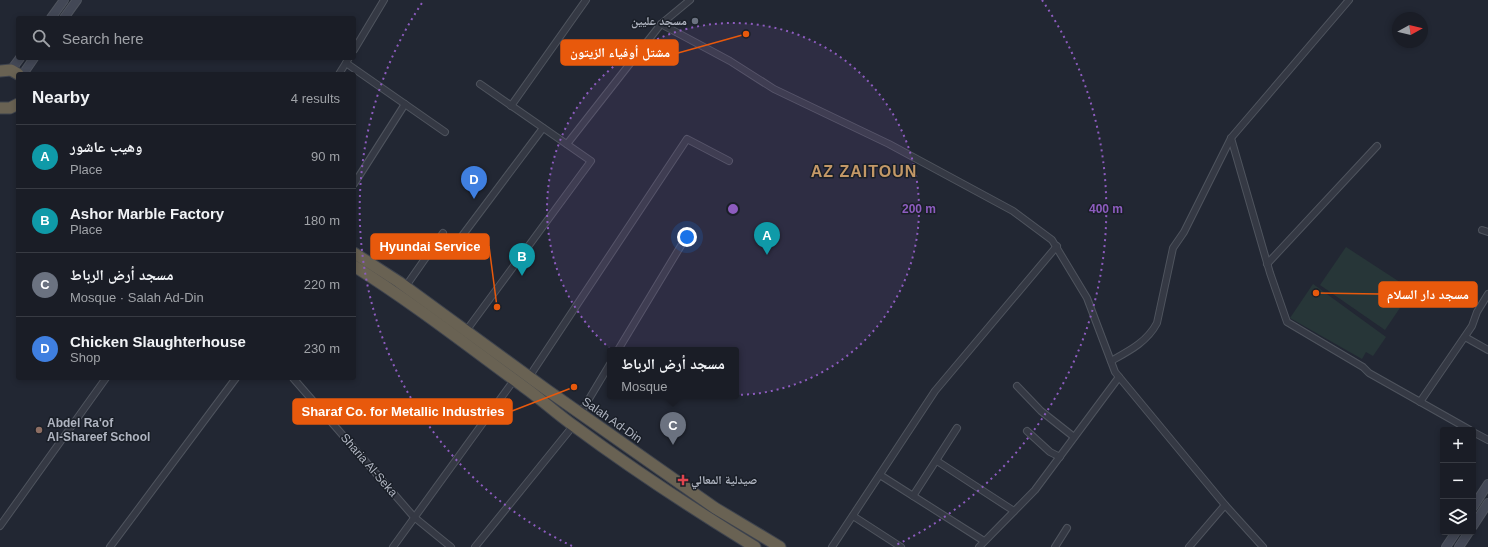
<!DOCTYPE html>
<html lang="en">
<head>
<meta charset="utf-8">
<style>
  body { margin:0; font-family:Helvetica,"Noto Naskh Arabic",sans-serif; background:#272a32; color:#f1f3f6 }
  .controls { position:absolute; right:12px; bottom:12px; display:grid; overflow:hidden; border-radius:4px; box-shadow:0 2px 6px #0003 }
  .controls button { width:36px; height:36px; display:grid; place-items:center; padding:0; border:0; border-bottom:1px solid #383b43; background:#1a1d26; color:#f1f3f6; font:20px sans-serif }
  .compass { position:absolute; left:1392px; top:12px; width:36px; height:36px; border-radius:50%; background:#1a1d26; box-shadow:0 2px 6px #0003; rotate:82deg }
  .you { position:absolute; left:687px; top:237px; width:14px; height:14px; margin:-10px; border:3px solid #fff; border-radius:50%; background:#1a73e8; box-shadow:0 0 0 6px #1a73e833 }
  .badge { display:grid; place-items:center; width:26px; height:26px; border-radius:50%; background:#8ca6e8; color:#fff; font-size:13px; font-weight:700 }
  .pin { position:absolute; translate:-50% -33px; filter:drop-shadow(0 1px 2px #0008) }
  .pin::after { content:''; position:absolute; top:21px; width:14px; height:12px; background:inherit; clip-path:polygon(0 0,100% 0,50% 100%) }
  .popup { position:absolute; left:607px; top:347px; width:132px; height:52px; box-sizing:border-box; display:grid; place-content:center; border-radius:4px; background:#1a1d26; filter:drop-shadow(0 1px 3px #0005); font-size:13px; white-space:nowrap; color:#9fa2a7 }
  .popup b { font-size:15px; color:#f1f3f6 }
  .popup::after { content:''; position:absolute; left:50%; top:100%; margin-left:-8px; border:8px solid transparent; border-top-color:#1a1d26 }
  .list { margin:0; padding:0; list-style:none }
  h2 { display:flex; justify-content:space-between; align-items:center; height:52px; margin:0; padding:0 16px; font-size:17px }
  h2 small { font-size:13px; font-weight:400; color:#9fa2a7 }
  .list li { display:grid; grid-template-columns:26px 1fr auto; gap:12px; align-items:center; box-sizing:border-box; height:64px; padding:0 16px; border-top:1px solid #383b43 }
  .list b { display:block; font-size:15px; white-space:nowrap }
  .list p { margin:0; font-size:13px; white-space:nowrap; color:#9fa2a7 }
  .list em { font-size:13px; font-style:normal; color:#9fa2a7 }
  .icon { flex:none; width:22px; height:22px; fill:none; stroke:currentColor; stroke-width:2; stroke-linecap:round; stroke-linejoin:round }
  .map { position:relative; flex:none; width:1488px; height:547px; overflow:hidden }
  .search { position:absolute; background:#1a1d26; box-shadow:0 2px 6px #0003; left:16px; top:16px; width:340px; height:44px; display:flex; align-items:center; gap:10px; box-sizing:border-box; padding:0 14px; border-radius:4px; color:#9fa2a7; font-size:15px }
  .panel { position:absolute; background:#1a1d26; box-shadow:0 2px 6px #0003; left:16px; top:72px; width:340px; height:308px; border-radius:4px }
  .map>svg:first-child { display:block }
  .green { fill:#273638 }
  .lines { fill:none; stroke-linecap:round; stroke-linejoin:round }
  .street-casing { stroke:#4f545e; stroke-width:8 }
  .secondary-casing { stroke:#4f545e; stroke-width:10 }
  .highway-casing { stroke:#3f444e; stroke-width:13 }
  .street { stroke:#353944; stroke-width:6 }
  .secondary { stroke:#434856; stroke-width:8 }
  .highway { stroke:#696253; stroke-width:11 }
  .ring { fill:none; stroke:#8d5cbf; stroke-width:2; stroke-dasharray:2 4 }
  .worship-dot { fill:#6b7280; stroke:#1a1f28; stroke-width:1.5 }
  .education-dot { fill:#8d6e63; stroke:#1a1f28; stroke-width:1.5 }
  .health-dot { fill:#e0444e; stroke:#1a1f28; stroke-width:1.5 }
  .labels { text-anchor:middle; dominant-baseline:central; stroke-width:3; stroke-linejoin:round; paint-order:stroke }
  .poi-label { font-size:12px; font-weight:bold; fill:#afb4c0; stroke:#1a1f28; text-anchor:start }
  .street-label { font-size:12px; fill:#afb4c0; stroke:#1a1f28 }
  .district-label { font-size:16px; font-weight:bold; letter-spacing:1px; fill:#c39867; stroke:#1a1f28 }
  .centre { fill:#8d5cbf; stroke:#1a1f28; stroke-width:2 }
  .ring-label { font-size:12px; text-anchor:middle; font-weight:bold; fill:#8d5cbf; stroke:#1a1f28; stroke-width:3; stroke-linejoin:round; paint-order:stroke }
  .leader { fill:none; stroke:#e8590c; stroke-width:1.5 }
  .callout-dot { fill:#e8590c; stroke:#1a1f28; stroke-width:1.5 }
  .callout { fill:#e8590c; stroke:#e8590c; stroke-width:1.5 }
  .callout-label { font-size:13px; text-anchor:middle; font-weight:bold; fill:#fff }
</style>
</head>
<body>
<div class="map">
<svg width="1488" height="547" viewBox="0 0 1488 547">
  <rect width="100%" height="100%" fill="#222733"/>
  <g class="green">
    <path d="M1346,247L1412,290L1385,330L1320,285Z"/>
    <path d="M1313,284L1386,337L1373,356L1366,352L1362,359L1290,318Z"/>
  </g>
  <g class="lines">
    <defs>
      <g id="street">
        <path d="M661,24L730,61L774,89L889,144L1013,211L1052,240L1087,298L1115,372L1225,505L1263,547"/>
        <path d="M354,50L384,0"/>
        <path d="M346,63L445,132"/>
        <path d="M339,74L349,58"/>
        <path d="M511,106L586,0"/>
        <path d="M1231,138L1270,273L1287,322L1363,367L1369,373L1470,430"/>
        <path d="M567,144L661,24L690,0"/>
        <path d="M354,184L405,104"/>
        <path d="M1482,230L1488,232"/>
        <path d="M459,240L543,128"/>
        <path d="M1267,264L1377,146"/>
        <path d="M406,286L443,233"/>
        <path d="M466,331L591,161L480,84"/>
        <path d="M1465,337L1488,350"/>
        <path d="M618,350L685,239"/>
        <path d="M1111,361C1129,351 1147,342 1157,323L1173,248L1184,232L1231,138L1349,0"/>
        <path d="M529,377L687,139L729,161"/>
        <path d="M293,378L414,517L451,547"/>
        <path d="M1017,386L1041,411L1074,437"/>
        <path d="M1420,402L1472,326L1477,312L1488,294"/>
        <path d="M580,414L610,364"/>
        <path d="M1027,431L1050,452L1060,457"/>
        <path d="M1473,432L1488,440"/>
        <path d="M937,461L1014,511"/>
        <path d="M880,475L984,541"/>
        <path d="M913,496L957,428"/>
        <path d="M853,516L901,547"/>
        <path d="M0,526L106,378"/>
        <path d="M110,547L236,378"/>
        <path d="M393,547L514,380"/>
        <path d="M475,547L573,426"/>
        <path d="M832,547L935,391L1057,246"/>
        <path d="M979,547L1035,490L1119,377"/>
        <path d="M1055,547L1067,528"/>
        <path d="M1189,547L1225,505"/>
      </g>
      <g id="secondary">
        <path d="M51,18L64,0"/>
        <path d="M64,18L77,0"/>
        <path d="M11,70L20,58"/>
        <path d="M23,74L34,58"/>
        <path d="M1473,507L1488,484"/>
        <path d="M1473,526L1488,503"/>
        <path d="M1446,547L1456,532"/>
        <path d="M1459,547L1469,532"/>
      </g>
      <g id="highway">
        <path d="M0,71L11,70L18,74"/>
        <path d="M0,108H10L18,104"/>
        <path d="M354,253L399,282L547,390L715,508L780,547"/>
        <path d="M354,266C413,303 468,346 524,387C541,399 557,414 574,426C632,469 693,509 755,547"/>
      </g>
    </defs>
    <use href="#street" class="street-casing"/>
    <use href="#secondary" class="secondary-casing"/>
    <use href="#highway" class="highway-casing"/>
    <use href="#street" class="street"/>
    <use href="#secondary" class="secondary"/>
    <use href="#highway" class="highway"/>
  </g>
  <circle cx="733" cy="209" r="186" fill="#8d5cbf" fill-opacity=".12"/>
  <g class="ring">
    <circle cx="733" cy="209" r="186"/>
    <path d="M572 546A373 373 0 0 1 424 0M1042 0A373 373 0 0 1 894 546"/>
  </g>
  <circle class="worship-dot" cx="695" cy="21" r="4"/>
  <circle class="education-dot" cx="39" cy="430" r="4"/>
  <path class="health-dot" d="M681 474h4v4h4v4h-4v4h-4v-4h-4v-4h4z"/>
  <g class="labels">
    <g class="poi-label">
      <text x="687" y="21" text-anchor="end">مسجد عليين</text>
      <text x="47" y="423">Abdel Ra'of<tspan x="47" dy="14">Al-Shareef School</tspan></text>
      <text x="691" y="480">صيدلية المعالي</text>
    </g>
    <g class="street-label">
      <text transform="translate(612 420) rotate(35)">Salah Ad-Din</text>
      <text transform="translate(369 465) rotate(49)">Sharia Al-Seka</text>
    </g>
    <g class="district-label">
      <text x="864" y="171">AZ ZAITOUN</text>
    </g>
  </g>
  <circle cx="733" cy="209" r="6" class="centre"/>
  <g class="ring-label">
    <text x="919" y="213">200 m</text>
    <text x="1106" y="213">400 m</text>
  </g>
  <path class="leader" d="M746 34L678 53M497 307L489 246M1316 293L1379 294M574 387L512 411"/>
  <g class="callout-dot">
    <circle cx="746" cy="34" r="4"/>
    <circle cx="497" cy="307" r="4"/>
    <circle cx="1316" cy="293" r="4"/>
    <circle cx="574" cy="387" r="4"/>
  </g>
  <g class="callout">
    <rect x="561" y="40" width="117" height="25" rx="4"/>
    <rect x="371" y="234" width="118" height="25" rx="4"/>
    <rect x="1379" y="282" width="98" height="25" rx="4"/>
    <rect x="293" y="399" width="219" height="25" rx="4"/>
  </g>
  <g class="callout-label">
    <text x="620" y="57">مشتل أوفياء الزيتون</text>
    <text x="430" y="251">Hyundai Service</text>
    <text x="1428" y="299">مسجد دار السلام</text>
    <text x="403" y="416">Sharaf Co. for Metallic Industries</text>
  </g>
</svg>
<div class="controls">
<button>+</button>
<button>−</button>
<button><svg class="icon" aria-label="layers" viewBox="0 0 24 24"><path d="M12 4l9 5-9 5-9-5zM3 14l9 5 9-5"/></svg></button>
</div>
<svg class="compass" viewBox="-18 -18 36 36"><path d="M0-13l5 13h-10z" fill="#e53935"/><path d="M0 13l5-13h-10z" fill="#9fa2a7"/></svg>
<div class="you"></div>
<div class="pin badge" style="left:767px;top:255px;background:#0f9aa8">A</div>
<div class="pin badge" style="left:522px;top:276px;background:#0f9aa8">B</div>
<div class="pin badge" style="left:673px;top:445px;background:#6b7280">C</div>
<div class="popup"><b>مسجد أرض الرباط</b>Mosque</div>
<div class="pin badge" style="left:474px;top:199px;background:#3f7fe0">D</div>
<div class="search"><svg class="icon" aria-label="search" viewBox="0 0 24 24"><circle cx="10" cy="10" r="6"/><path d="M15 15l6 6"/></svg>Search here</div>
<section class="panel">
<h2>Nearby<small>4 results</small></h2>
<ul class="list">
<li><span class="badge" style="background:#0f9aa8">A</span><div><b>وهيب عاشور</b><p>Place</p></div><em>90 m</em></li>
<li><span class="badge" style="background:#0f9aa8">B</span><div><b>Ashor Marble Factory</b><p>Place</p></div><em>180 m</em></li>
<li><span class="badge" style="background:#6b7280">C</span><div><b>مسجد أرض الرباط</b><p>Mosque · Salah Ad-Din</p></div><em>220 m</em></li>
<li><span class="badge" style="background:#3f7fe0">D</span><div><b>Chicken Slaughterhouse</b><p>Shop</p></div><em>230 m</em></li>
</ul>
</section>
</div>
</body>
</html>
